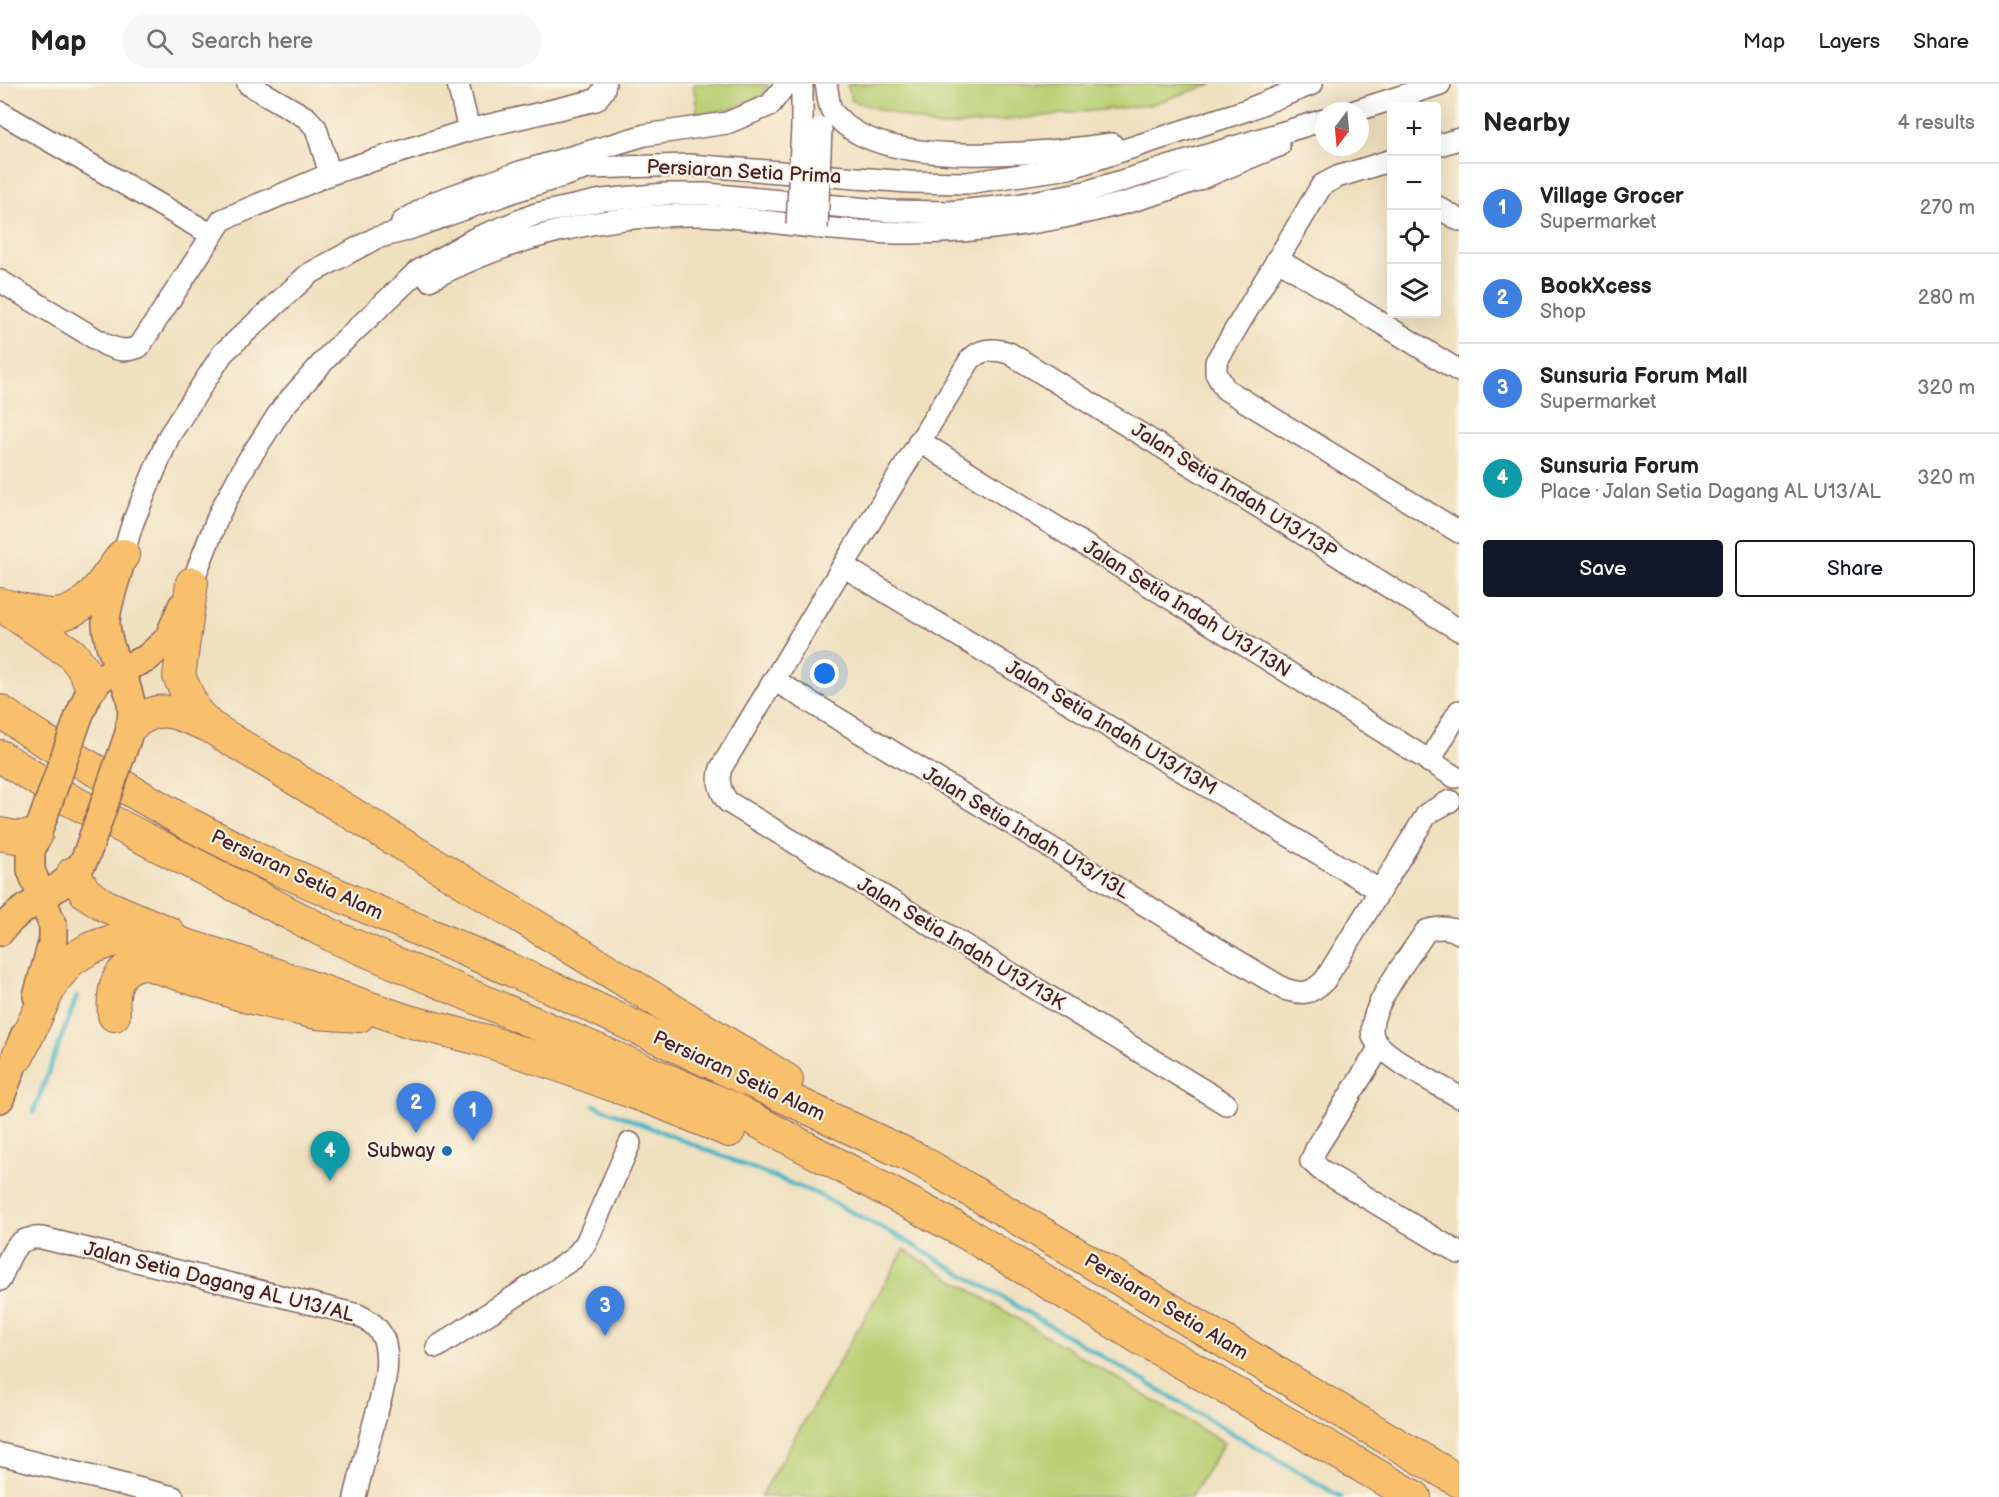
<!DOCTYPE html>
<html lang="en">
<head>
<meta charset="utf-8">
<style>
  body { margin:0; font-family:"Balsamiq Sans",sans-serif; background:#f6f6f6; color:#222 }
  .controls { position:absolute; right:18px; top:18px; display:grid; overflow:hidden; border-radius:6px; box-shadow:0 6px 24px #0002 }
  .controls button { width:54px; height:54px; display:grid; place-items:center; padding:0; border:0; border-bottom:2px solid #e0e0e0; background:#fff; color:#222; font:30px sans-serif }
  .compass { position:absolute; left:1315px; top:18px; width:54px; height:54px; border-radius:50%; background:#fff; box-shadow:0 6px 24px #0002; rotate:196deg }
  .you { position:absolute; left:825px; top:590px; width:21px; height:21px; margin:-15px; border:4px solid #fff; border-radius:50%; background:#1a73e8; box-shadow:0 0 0 9px #1a73e833 }
  .badge { display:grid; place-items:center; width:39px; height:39px; border-radius:50%; background:#111827; color:#fff; font-size:20px; font-weight:700 }
  .pin { position:absolute; translate:-50% -50px; filter:drop-shadow(0 2px 3px #0008) }
  .pin::after { content:''; position:absolute; top:32px; width:21px; height:18px; background:inherit; clip-path:polygon(0 0,100% 0,50% 100%) }
  .list { margin:0; padding:0; list-style:none }
  h2 { display:flex; justify-content:space-between; align-items:center; height:78px; margin:0; padding:0 24px; font-size:26px }
  h2 small { font-size:20px; font-weight:400; color:#767676 }
  .list li { display:grid; grid-template-columns:39px 1fr auto; gap:18px; align-items:center; box-sizing:border-box; height:90px; padding:0 24px; border-top:2px solid #e0e0e0 }
  .list b { display:block; font-size:22px; white-space:nowrap }
  .list p { margin:0; font-size:20px; white-space:nowrap; color:#767676 }
  .list em { font-size:20px; font-style:normal; color:#767676 }
  .actions { display:flex; gap:12px; padding:18px 24px }
  .actions a { flex:1; padding:14px 0; border:2px solid #111827; border-radius:6px; text-align:center; font-size:21px; color:#111827 }
  .actions .main { background:#111827; color:#fff }
  .icon { flex:none; width:33px; height:33px; fill:none; stroke:currentColor; stroke-width:2; stroke-linecap:round; stroke-linejoin:round }
  .map { position:relative; flex:none; width:1459px; height:1413px; overflow:hidden }
  header { display:flex; align-items:center; gap:36px; box-sizing:border-box; height:84px; padding:0 30px; background:#fff; border-bottom:2px solid #e0e0e0 }
  header strong { font-size:28px }
  nav { display:flex; gap:33px; margin-inline-start:auto; font-size:21px }
  .search { width:420px; height:54px; background:#f6f6f6; display:flex; align-items:center; gap:15px; box-sizing:border-box; padding:0 21px; border-radius:33px; color:#767676; font-size:22px }
  main { display:flex }
  aside { flex:1; background:#fff }
  .map>svg:first-child { display:block }
  .green { fill:#b8cf73; stroke:#81774f; stroke-width:1.5 }
  .lines { fill:none; stroke-linecap:round; stroke-linejoin:round }
  .stream { stroke:#47b3c3; stroke-width:4.5 }
  .minor-casing { stroke:#84635f; stroke-width:24 }
  .major-casing { stroke:#84635f; stroke-width:30 }
  .highway-casing { stroke:#84635f; stroke-width:34 }
  .minor { stroke:#fff; stroke-width:21 }
  .major { stroke:#f8bf6c; stroke-width:27 }
  .highway { stroke:#f8bf6c; stroke-width:32 }
  .minor-bridge-casing { stroke:#84635f; stroke-width:24; stroke-linecap:butt }
  .major-bridge-casing { stroke:#84635f; stroke-width:30; stroke-linecap:butt }
  .minor-bridge { stroke:#fff; stroke-width:21 }
  .major-bridge { stroke:#f8bf6c; stroke-width:27 }
  .poi-dot { fill:#1f6fb2; stroke:#fcf5e5; stroke-width:2 }
  .labels { text-anchor:middle; dominant-baseline:central; stroke-width:4.5; stroke-linejoin:round; paint-order:stroke }
  .street-label { font-size:20px; fill:#4a1f2b; stroke:#fcf5e5 }
  .poi-label { font-size:20px; fill:#4a1f2b; stroke:#fcf5e5; text-anchor:end }
</style>
</head>
<body>
<header>
<strong>Map</strong>
<div class="search"><svg class="icon" aria-label="search" viewBox="0 0 24 24"><circle cx="10" cy="10" r="6"/><path d="M15 15l6 6"/></svg>Search here</div>
<nav><a>Map</a><a>Layers</a><a>Share</a></nav>
</header>
<main>
<div class="map">
<svg width="1459" height="1413" viewBox="0 0 1459 1413">
  <rect width="100%" height="100%" fill="#fcf5e5"/>
  <filter id="ink" filterUnits="userSpaceOnUse"><feTurbulence type="fractalNoise" baseFrequency=".0167" numOctaves="2"/><feDisplacementMap in="SourceGraphic" scale="12" xChannelSelector="R" yChannelSelector="G"/><feConvolveMatrix kernelMatrix="1 2 1 2 8 2 1 2 1" color-interpolation-filters="sRGB"/></filter>
  <filter id="wash" filterUnits="userSpaceOnUse"><feTurbulence type="fractalNoise" baseFrequency=".008" numOctaves="4" result="noise"/><feDisplacementMap in="SourceGraphic" scale="24" xChannelSelector="R" yChannelSelector="G"/><feGaussianBlur stdDeviation="1.35" result="paint"/><feColorMatrix in="noise" values="0 0 0 0 0 0 0 0 0 0 0 0 0 0 0 0 0 1.4 0 .05"/><feComposite in="paint" operator="in"/></filter>
  <g filter="url(#wash)">
    <rect width="100%" height="100%" fill="#efe0bf"/>
    <g class="green">
      <path d="M693,0H768L761,12L731,25L698,30Z"/>
      <path d="M847,0H1213L1149,21L939,43L852,17Z"/>
      <path d="M904,1166L1224,1359L1191,1413H760Z"/>
    </g>
    <g class="lines">
      <g class="stream">
        <path d="M594,1021L817,1110L903,1155L1341,1413"/>
        <path d="M33,1029L77,912"/>
      </g>
    </g>
  </g>
  <g filter="url(#ink)">
    <g class="lines">
      <defs>
        <g id="minor">
          <path d="M248,0L307,34L316,44L330,90"/>
          <path d="M458,0L469,46"/>
          <path d="M802,0V43"/>
          <path d="M826,0C828,8 828,20 832,27C833,30 839,34 841,37C891,86 1046,69 1112,60"/>
          <path d="M1355,27L1440,0"/>
          <path d="M0,28L212,151"/>
          <path d="M1436,62L1459,55"/>
          <path d="M1392,76L1337,93L1322,101L1216,278V289L1225,305L1459,448"/>
          <path d="M1436,122L1459,136"/>
          <path d="M402,138L435,118L520,88L645,51L727,39L770,21L786,0"/>
          <path d="M1277,175L1459,287"/>
          <path d="M429,196C512,153 605,129 699,131C723,131 747,135 771,138C817,144 864,149 911,149C1004,148 1104,130 1191,98C1221,87 1249,73 1279,62"/>
          <path d="M0,197L106,261C118,266 126,268 139,263L222,136L330,90L469,46L596,16L603,7L605,0"/>
          <path d="M919,357L1455,693"/>
          <path d="M123,471L133,438L169,352L223,269L309,190L376,154L403,147L515,107L588,84L689,81L909,98L967,99L1069,84L1244,27L1312,0"/>
          <path d="M843,482L1379,806"/>
          <path d="M192,499L220,428L247,378L283,323L332,268L418,187L474,155L536,130L602,116L665,110H707L889,127L949,128L1017,121L1085,108L1324,36"/>
          <path d="M774,596L1284,905C1304,911 1311,910 1325,896L1427,730L1450,717"/>
          <path d="M1429,678L1459,627"/>
          <path d="M1459,849C1449,842 1438,843 1426,847C1412,869 1365,927 1373,952C1378,970 1441,1002 1459,1013"/>
          <path d="M1380,963L1316,1065L1311,1077L1321,1086L1459,1169"/>
          <path d="M1226,1020L728,718C720,708 717,696 721,684L843,482L970,276C980,265 994,264 1009,269L1459,546"/>
          <path d="M0,1196C10,1174 13,1151 42,1154L358,1231C371,1237 382,1246 385,1260C391,1287 380,1316 373,1342C367,1365 361,1389 355,1413"/>
          <path d="M437,1263L574,1174L586,1159L630,1059"/>
          <path d="M0,1370L173,1413"/>
        </g>
        <g id="major">
          <path d="M121,478C117,493 105,526 106,541C110,585 144,607 127,655"/>
          <path d="M79,632L92,602L106,591L146,575L168,555L182,522"/>
          <path d="M0,848C21,818 68,807 84,776C87,770 89,764 91,758"/>
          <path d="M37,912L53,856V842L31,786V767L42,737"/>
          <path d="M0,1015L24,952"/>
        </g>
        <g id="highway">
          <path d="M192,499L179,592L195,627L209,642"/>
          <path d="M0,520C14,523 42,532 55,531C87,529 106,493 123,471"/>
          <path d="M11,528L72,570L82,583L92,602"/>
          <path d="M0,627L41,655L189,740L267,780L550,903L919,1076L1459,1397"/>
          <path d="M132,641C162,617 177,630 209,642L787,996"/>
          <path d="M0,672L68,715L337,854L732,1024L964,1148L1143,1256L1415,1413"/>
          <path d="M0,750L16,753L36,752"/>
          <path d="M73,789L86,809L106,822L169,849"/>
          <path d="M114,931C112,906 116,881 145,879L248,913L316,929L359,932"/>
          <path d="M18,972L52,899L71,876L91,864L121,854H163L228,874L408,937L487,957L560,982L662,1019L729,1047"/>
        </g>
      </defs>
      <use href="#minor" class="minor-casing"/>
      <use href="#major" class="major-casing"/>
      <use href="#highway" class="highway-casing"/>
      <use href="#minor" class="minor"/>
      <use href="#major" class="major"/>
      <use href="#highway" class="highway"/>
      <defs>
        <g id="minor-bridge">
          <path d="M797,141L802,43"/>
          <path d="M817,144L821,44"/>
        </g>
        <g id="major-bridge">
          <path d="M42,737L79,632"/>
          <path d="M91,758L127,655"/>
        </g>
      </defs>
      <use href="#minor-bridge" class="minor-bridge-casing"/>
      <use href="#major-bridge" class="major-bridge-casing"/>
      <use href="#minor-bridge" class="minor-bridge"/>
      <use href="#major-bridge" class="major-bridge"/>
    </g>
  </g>
  <circle class="poi-dot" cx="447" cy="1067" r="6"/>
  <g class="labels">
    <g class="street-label">
      <text transform="translate(744 88) rotate(3)">Persiaran Setia Prima</text>
      <text transform="translate(1234 407) rotate(32)">Jalan Setia Indah U13/13P</text>
      <text transform="translate(1187 525) rotate(32)">Jalan Setia Indah U13/13N</text>
      <text transform="translate(1111 644) rotate(31)">Jalan Setia Indah U13/13M</text>
      <text transform="translate(1026 749) rotate(31)">Jalan Setia Indah U13/13L</text>
      <text transform="translate(297 791) rotate(25)">Persiaran Setia Alam</text>
      <text transform="translate(961 860) rotate(31)">Jalan Setia Indah U13/13K</text>
      <text transform="translate(739 992) rotate(25)">Persiaran Setia Alam</text>
      <text transform="translate(219 1198) rotate(14)">Jalan Setia Dagang AL U13/AL</text>
      <text transform="translate(1166 1223) rotate(31)">Persiaran Setia Alam</text>
    </g>
    <g class="poi-label">
      <text x="435" y="1067">Subway</text>
    </g>
  </g>
</svg>
<div class="controls">
<button>+</button>
<button>−</button>
<button><svg class="icon" aria-label="locate" viewBox="0 0 24 24"><circle cx="12" cy="12" r="6"/><path d="M12 2v4M12 18v4M2 12h4M18 12h4"/></svg></button>
<button><svg class="icon" aria-label="layers" viewBox="0 0 24 24"><path d="M12 4l9 5-9 5-9-5zM3 14l9 5 9-5"/></svg></button>
</div>
<svg class="compass" viewBox="-18 -18 36 36"><path d="M0-13l5 13h-10z" fill="#e53935"/><path d="M0 13l5-13h-10z" fill="#767676"/></svg>
<div class="you"></div>
<div class="pin badge" style="left:473px;top:1057px;background:#3f7fe0">1</div>
<div class="pin badge" style="left:416px;top:1049px;background:#3f7fe0">2</div>
<div class="pin badge" style="left:605px;top:1252px;background:#3f7fe0">3</div>
<div class="pin badge" style="left:330px;top:1097px;background:#0f9aa8">4</div>
</div>
<aside>
<h2>Nearby<small>4 results</small></h2>
<ul class="list">
<li><span class="badge" style="background:#3f7fe0">1</span><div><b>Village Grocer</b><p>Supermarket</p></div><em>270 m</em></li>
<li><span class="badge" style="background:#3f7fe0">2</span><div><b>BookXcess</b><p>Shop</p></div><em>280 m</em></li>
<li><span class="badge" style="background:#3f7fe0">3</span><div><b>Sunsuria Forum Mall</b><p>Supermarket</p></div><em>320 m</em></li>
<li><span class="badge" style="background:#0f9aa8">4</span><div><b>Sunsuria Forum</b><p>Place · Jalan Setia Dagang AL U13/AL</p></div><em>320 m</em></li>
</ul>
<div class="actions"><a class="main">Save</a><a>Share</a></div>
</aside>
</main>
</body>
</html>
